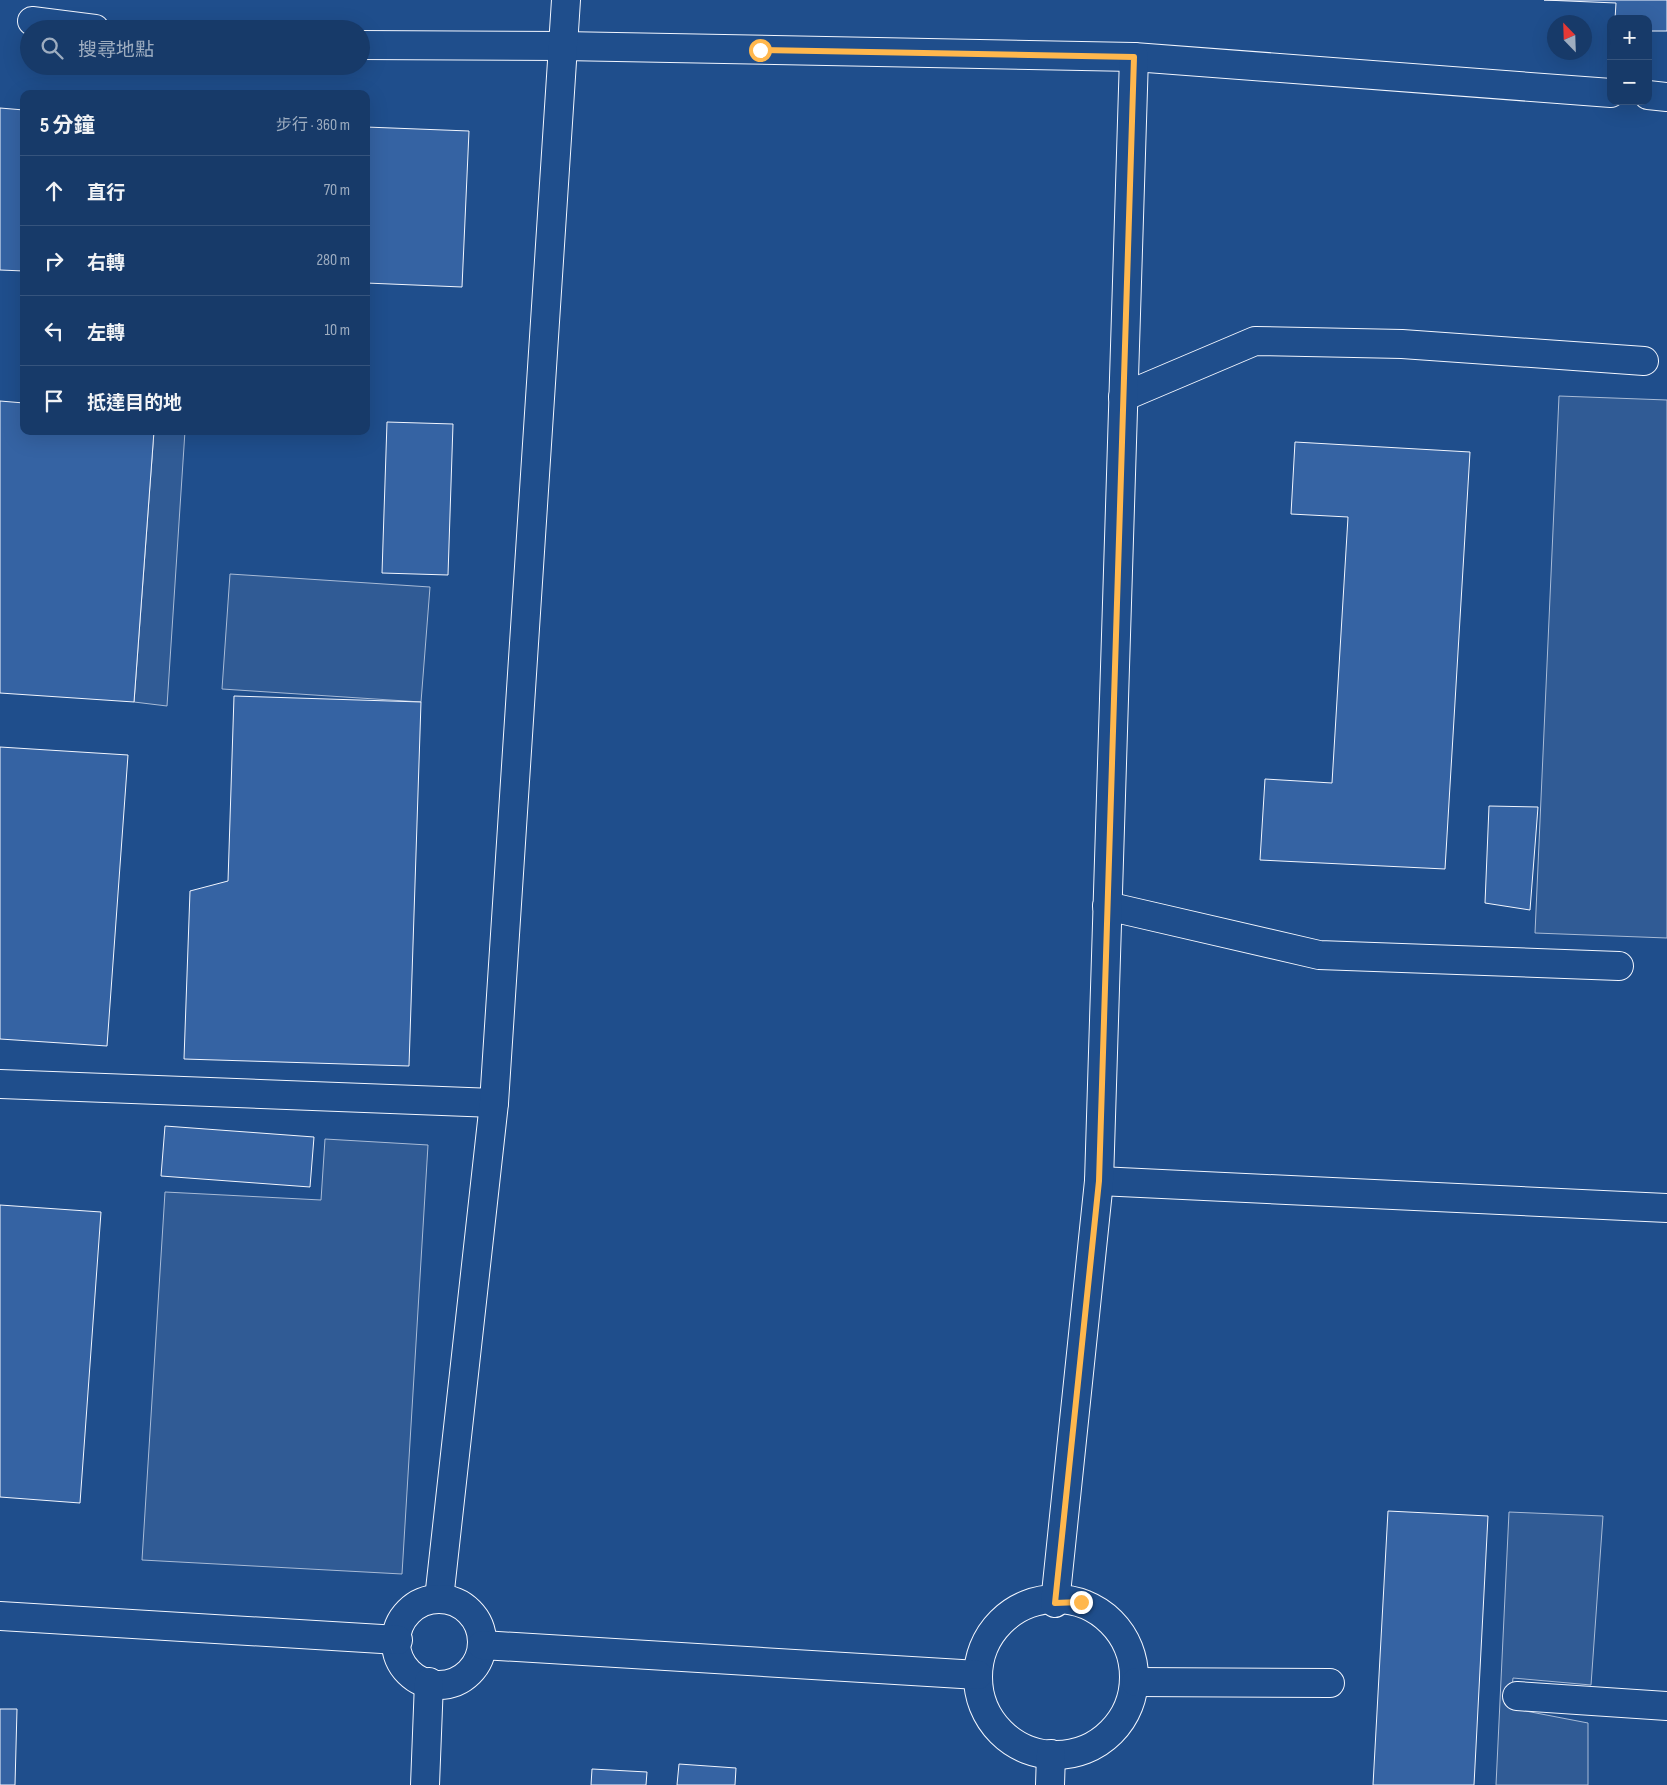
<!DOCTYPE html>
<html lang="zh-TW">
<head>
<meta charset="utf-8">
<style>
  body { margin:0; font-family:"Sofia Sans Condensed","Noto Sans TC",sans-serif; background:#244571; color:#f1f3f6 }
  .controls { position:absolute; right:15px; top:15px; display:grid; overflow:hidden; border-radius:10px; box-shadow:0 5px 20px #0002 }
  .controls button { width:45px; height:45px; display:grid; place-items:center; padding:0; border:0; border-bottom:1px solid #36547d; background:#173a69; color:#f1f3f6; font:25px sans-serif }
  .compass { position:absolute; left:1547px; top:15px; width:45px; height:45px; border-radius:50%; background:#173a69; box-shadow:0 5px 20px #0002; rotate:337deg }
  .stop { position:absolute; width:15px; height:15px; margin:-11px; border:4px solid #ffb74d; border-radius:50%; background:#fff }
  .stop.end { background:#ffb74d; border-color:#fff; box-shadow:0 1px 5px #0008 }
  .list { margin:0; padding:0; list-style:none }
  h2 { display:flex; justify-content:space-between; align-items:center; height:65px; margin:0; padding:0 20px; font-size:21px }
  h2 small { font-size:16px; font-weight:400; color:#9eadc0 }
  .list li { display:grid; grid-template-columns:32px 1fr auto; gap:15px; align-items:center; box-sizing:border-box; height:70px; padding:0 20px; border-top:1px solid #36547d }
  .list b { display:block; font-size:19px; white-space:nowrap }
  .list em { font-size:16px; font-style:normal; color:#9eadc0 }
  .icon { flex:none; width:28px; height:28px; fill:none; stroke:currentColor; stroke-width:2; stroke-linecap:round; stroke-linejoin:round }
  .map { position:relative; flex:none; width:1667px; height:1785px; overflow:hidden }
  .search { position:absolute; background:#173a69; box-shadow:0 5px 20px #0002; left:20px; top:20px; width:350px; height:55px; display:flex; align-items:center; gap:12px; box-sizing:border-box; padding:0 18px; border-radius:28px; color:#9eadc0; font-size:19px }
  .panel { position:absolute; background:#173a69; box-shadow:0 5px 20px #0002; left:20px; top:90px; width:350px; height:345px; border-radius:10px }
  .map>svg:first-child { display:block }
  .parking { fill:#305b95; stroke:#a8bbd7 }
  .building { fill:#3563a3; stroke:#f2f6ff }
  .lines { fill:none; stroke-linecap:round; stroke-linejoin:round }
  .minor-casing { stroke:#f2f6ff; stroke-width:30 }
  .minor { stroke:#1f4e8c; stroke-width:28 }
  .route { stroke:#ffb74d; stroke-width:6 }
</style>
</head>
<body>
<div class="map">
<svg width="1667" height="1785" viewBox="0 0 1667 1785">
  <rect width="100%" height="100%" fill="#1f4e8c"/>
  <g class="parking">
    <path d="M1559,396L1667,400V938L1535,933Z"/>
    <path d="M154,431H185L167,706L134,702Z"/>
    <path d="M230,574L430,587L421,702L222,689Z"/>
    <path d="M325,1139L428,1145L402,1574L142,1560L165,1192L321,1200Z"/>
    <path d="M1509,1512L1603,1516L1591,1685L1513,1678L1510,1708L1588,1723V1785H1496Z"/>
  </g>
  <g class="building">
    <path d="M1544,0H1667V31H1648V19H1615L1616,3Z"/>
    <path d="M0,108L24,110V271L0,270Z"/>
    <path d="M366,127L469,131L462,287L366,283Z"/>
    <path d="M0,401L24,403V431H154L134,702L0,693Z"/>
    <path d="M387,422L453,424L448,575L382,573Z"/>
    <path d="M1295,442L1470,452L1445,869L1260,860L1265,779L1332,783L1348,517L1291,514Z"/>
    <path d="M234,696L421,702L409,1066L184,1059L190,891L228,881Z"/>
    <path d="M0,747L128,755L107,1046L0,1039Z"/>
    <path d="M1489,806L1538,807L1530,910L1485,903Z"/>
    <path d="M165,1126L314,1137L310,1187L161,1176Z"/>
    <path d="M0,1205L101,1212L80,1503L0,1497Z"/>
    <path d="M1388,1511L1488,1516L1474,1785H1373Z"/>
    <path d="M0,1709H17L15,1785H0Z"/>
    <path d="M679,1764L736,1768L735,1785H677Z"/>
    <path d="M592,1769L647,1772L646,1785H591Z"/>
  </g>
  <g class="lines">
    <defs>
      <g id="minor">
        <path d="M32,21L95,29"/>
        <path d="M361,45L563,46L1134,57L1611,93"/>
        <path d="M1648,95L1667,97"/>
        <path d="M1123,397L1255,341L1402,344L1644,361"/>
        <path d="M1107,906L1319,955L1619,966"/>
        <path d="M0,1084L494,1103"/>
        <path d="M1099,1181L1667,1208"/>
        <path d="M439,1599L494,1103L566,0"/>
        <circle cx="1056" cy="1677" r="78"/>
        <circle cx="439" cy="1642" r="43"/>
        <path d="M1055,1603L1099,1181L1134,57"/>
        <path d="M0,1616L398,1640"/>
        <path d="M482,1645L978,1675"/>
        <path d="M1136,1682L1330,1683"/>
        <path d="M1517,1696L1667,1706"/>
        <path d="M425,1785L429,1682"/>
        <path d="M1050,1785L1051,1754"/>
      </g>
    </defs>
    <use href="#minor" class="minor-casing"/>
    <use href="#minor" class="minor"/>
  </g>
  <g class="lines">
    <path class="route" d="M760,50L1134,57L1099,1181L1055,1603L1081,1602"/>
  </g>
</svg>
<div class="controls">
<button>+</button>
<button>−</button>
</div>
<svg class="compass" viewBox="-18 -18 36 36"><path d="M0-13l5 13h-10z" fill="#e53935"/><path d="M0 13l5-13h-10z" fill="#9eadc0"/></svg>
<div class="stop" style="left:760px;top:50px"></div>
<div class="stop end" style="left:1081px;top:1602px"></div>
<div class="search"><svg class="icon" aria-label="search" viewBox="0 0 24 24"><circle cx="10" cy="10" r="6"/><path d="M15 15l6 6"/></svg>搜尋地點</div>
<section class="panel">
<h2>5 分鐘<small>步行 · 360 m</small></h2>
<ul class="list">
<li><svg class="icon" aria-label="ahead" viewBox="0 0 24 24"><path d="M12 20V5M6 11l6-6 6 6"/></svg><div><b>直行</b></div><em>70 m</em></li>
<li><svg class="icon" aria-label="right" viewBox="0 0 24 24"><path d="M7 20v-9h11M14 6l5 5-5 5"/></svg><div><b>右轉</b></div><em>280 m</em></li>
<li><svg class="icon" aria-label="left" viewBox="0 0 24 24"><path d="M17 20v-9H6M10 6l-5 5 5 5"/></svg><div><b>左轉</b></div><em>10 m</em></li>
<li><svg class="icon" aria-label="arrive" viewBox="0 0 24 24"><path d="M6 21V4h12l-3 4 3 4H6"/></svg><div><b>抵達目的地</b></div></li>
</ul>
</section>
</div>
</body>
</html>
